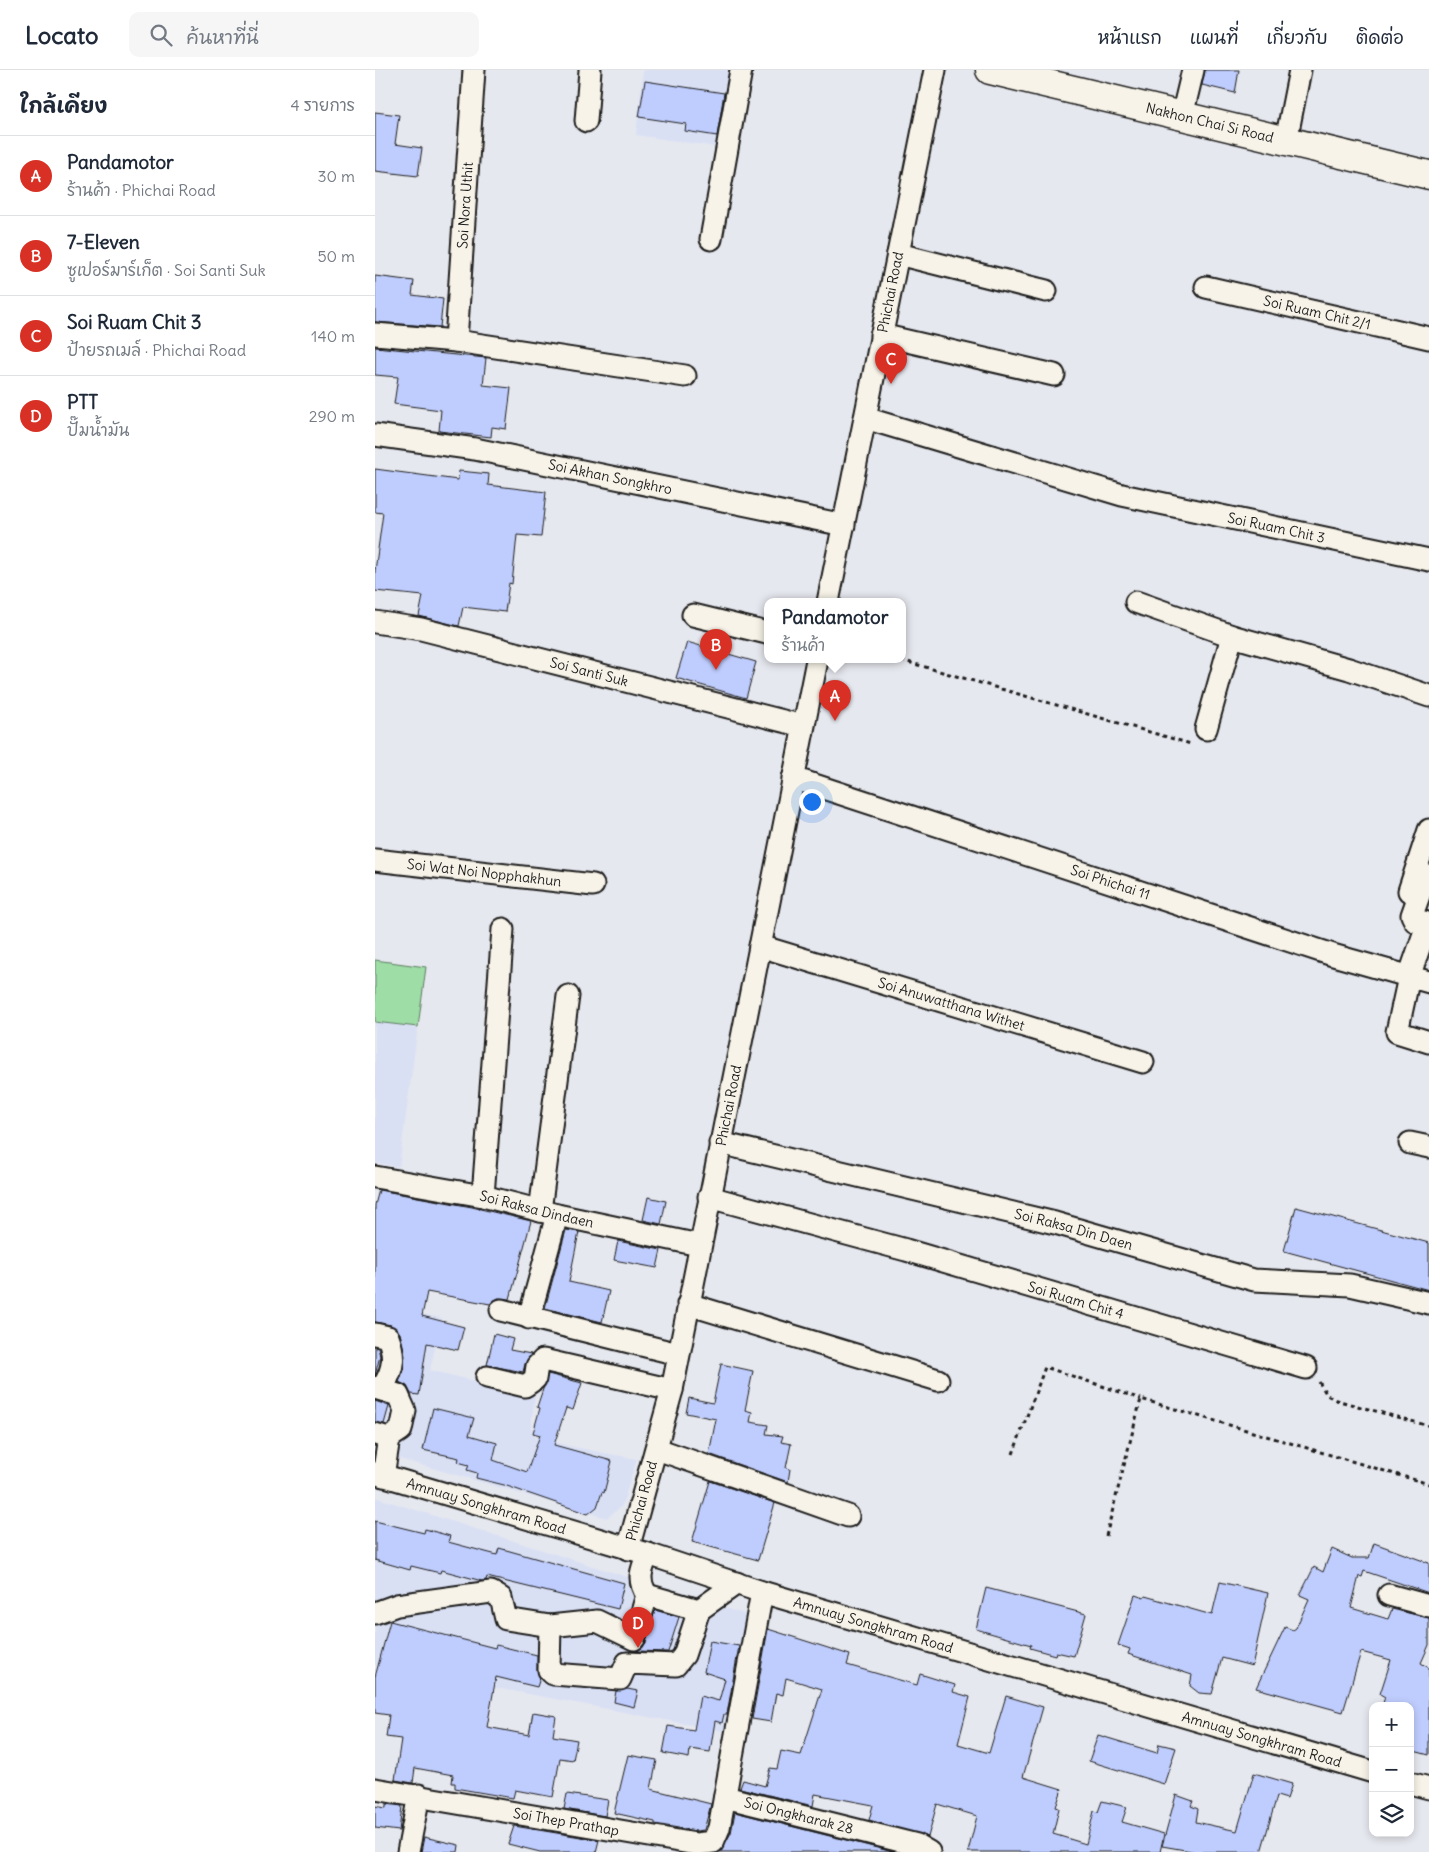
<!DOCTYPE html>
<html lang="th">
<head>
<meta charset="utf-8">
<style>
  body { margin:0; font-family:Delius,"Playpen Sans Thai",sans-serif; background:#f6f6f7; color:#1f2937 }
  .controls { position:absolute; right:15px; bottom:15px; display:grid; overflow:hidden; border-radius:10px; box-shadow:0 2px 8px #0003 }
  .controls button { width:45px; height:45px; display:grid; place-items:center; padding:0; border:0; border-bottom:1px solid #e0e1e3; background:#fff; color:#1f2937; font:25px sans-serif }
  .you { position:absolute; left:436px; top:731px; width:18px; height:18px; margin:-12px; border:4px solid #fff; border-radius:50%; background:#1a73e8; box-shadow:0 0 0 8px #1a73e833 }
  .badge { display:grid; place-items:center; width:32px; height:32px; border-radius:50%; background:#d93025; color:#fff; font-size:16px; font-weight:700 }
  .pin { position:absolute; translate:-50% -41px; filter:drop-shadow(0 1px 2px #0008) }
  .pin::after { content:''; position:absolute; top:26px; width:18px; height:15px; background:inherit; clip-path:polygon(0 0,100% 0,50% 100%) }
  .popup { position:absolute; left:389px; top:528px; width:142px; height:65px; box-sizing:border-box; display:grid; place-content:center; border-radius:10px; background:#fff; filter:drop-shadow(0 1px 4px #0005); font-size:16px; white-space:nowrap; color:#747a83 }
  .popup b { font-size:19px; color:#1f2937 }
  .popup::after { content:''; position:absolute; left:50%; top:100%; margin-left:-10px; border:10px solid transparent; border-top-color:#fff }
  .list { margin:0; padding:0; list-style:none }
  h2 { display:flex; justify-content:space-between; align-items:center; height:65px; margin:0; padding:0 20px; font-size:21px }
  h2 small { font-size:16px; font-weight:400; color:#747a83 }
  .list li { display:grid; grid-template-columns:32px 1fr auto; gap:15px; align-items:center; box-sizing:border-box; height:80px; padding:0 20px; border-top:1px solid #e0e1e3 }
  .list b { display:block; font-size:19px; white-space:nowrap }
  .list p { margin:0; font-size:16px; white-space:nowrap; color:#747a83 }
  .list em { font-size:16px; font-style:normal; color:#747a83 }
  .icon { flex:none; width:28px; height:28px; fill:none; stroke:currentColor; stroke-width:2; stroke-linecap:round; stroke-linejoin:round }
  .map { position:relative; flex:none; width:1054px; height:1782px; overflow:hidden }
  header { display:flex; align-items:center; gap:30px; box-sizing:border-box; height:70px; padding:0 25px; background:#fff; border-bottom:1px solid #e0e1e3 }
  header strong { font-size:24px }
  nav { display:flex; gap:28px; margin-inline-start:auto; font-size:18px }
  .search { width:350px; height:45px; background:#f6f6f7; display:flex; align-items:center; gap:12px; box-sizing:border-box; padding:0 18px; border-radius:10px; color:#747a83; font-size:19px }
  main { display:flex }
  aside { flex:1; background:#fff }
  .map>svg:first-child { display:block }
  .built { fill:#dae0f4 }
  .green { fill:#9edda6; stroke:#5d7c61 }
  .building { fill:#bfcdfe; stroke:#1c1c1c }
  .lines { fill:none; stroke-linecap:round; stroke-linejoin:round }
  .minor-casing { stroke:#1c1c1c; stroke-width:25 }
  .major-casing { stroke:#1c1c1c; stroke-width:31 }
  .path { stroke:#1c1c1c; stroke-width:3; stroke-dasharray:4 4; stroke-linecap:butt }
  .minor { stroke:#f7f3e8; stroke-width:21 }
  .major { stroke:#f7f3e8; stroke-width:28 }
  .labels { text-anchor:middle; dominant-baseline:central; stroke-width:4; stroke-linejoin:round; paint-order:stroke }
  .street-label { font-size:14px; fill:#1c1c1c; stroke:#f7f3e8 }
</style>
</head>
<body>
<header>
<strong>Locato</strong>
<div class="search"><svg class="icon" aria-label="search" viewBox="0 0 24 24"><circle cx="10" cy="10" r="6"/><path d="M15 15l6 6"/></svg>ค้นหาที่นี่</div>
<nav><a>หน้าแรก</a><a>แผนที่</a><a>เกี่ยวกับ</a><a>ติดต่อ</a></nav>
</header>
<main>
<aside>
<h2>ใกล้เคียง<small>4 รายการ</small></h2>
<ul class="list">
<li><span class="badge">A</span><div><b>Pandamotor</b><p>ร้านค้า · Phichai Road</p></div><em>30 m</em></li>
<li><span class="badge">B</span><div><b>7-Eleven</b><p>ซูเปอร์มาร์เก็ต · Soi Santi Suk</p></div><em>50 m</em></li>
<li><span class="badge">C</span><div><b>Soi Ruam Chit 3</b><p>ป้ายรถเมล์ · Phichai Road</p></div><em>140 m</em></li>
<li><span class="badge">D</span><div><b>PTT</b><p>ปั๊มน้ำมัน</p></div><em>290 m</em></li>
</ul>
</aside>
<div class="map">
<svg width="1054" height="1782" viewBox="0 0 1054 1782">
  <rect width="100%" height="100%" fill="#e6e8ef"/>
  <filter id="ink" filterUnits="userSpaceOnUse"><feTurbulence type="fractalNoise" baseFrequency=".02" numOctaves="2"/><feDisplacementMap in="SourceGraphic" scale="10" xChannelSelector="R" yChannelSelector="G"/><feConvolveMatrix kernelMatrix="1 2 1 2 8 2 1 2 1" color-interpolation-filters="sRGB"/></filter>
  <g filter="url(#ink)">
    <g class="built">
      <path d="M268,0H375L361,80L261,65Z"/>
      <path d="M0,952L43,957L24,1097L0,1093Z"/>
      <path d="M0,1235L67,1248L55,1300L160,1326L156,1357L161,1367L199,1377L262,1389L247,1436L232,1448L0,1382Z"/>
      <path d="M0,1427L388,1550L358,1663L0,1595Z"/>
    </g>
    <path class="green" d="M0,890L51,897L43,957L0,952Z"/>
    <g class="building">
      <path d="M830,0H864L860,23L827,15Z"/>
      <path d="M270,11L349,23L342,66L310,61L311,54L264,47Z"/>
      <path d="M0,42L24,45L20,74L47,78L43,106L0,101Z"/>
      <path d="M0,206L39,211L37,225L68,229L65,257L0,252Z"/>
      <path d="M0,277L111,288L108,315L136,318L131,359L117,357L116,367L64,361L66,340L19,334L23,307L0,305Z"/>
      <path d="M0,399L83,410L84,401L114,404L113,415L171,422L166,467L142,465L137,514L134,513L130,542L88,537L84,556L44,546L48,526L0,521V501L8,443L0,442Z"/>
      <path d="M312,572L381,592L371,628L301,608Z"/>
      <path d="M4,1120L97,1137L156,1151L135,1229L123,1228L115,1234L52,1222L47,1246L89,1257L83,1280L52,1273L44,1325L36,1324L32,1316L24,1312L30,1286L25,1263L16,1255L0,1252V1135Z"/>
      <path d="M273,1127L291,1131L286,1154L268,1150Z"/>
      <path d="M921,1137L1054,1173V1220L909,1181Z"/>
      <path d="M191,1160L204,1162L194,1212L234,1221L227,1252L170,1238Z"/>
      <path d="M243,1171L286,1180L282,1198L239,1190Z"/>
      <path d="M119,1264L138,1269L135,1280L156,1284L150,1294L148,1302L112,1295Z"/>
      <path d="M0,1277L3,1278L5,1286L0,1305Z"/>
      <path d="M346,1294L378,1301L370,1340L377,1342L375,1352L393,1355L391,1364L408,1366L406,1372L416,1374L411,1398L415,1399L413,1412L334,1384L341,1349L311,1343L314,1328L338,1333Z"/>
      <path d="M173,1304L207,1313L198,1340L191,1338L179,1375L237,1391L229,1423L227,1422L222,1437L213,1444L129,1415L101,1408L102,1403L92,1400L94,1395L83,1392L84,1388L48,1380L58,1338L99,1348L94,1365L122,1373L118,1390L152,1402L165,1365L158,1363L165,1338L162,1337Z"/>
      <path d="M0,1331L14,1336L9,1354L0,1352Z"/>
      <path d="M335,1411L400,1433L383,1490L317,1472Z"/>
      <path d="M0,1451L49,1463L50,1459L75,1466L73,1472L122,1485L124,1478L249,1513L243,1539L112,1507L111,1510L107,1511L66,1500L65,1503L36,1496L35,1500L0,1490Z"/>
      <path d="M999,1473L1054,1493V1523L989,1501L987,1507L984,1506L976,1538L1013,1549L1017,1539L1054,1548V1575L1046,1593L1054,1598V1685L1035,1680V1636H1007L1010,1627L1005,1624L1016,1590L986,1582L968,1642L881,1618L910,1557L918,1560L921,1558L934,1529L925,1525L939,1497L948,1502L957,1479L977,1488H994Z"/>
      <path d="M845,1512L893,1523L877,1596L847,1588L837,1624L824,1623L815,1616L817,1605L753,1584L755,1579L743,1575L760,1525L769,1528L770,1526L837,1545Z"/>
      <path d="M611,1518L711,1544L699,1586L681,1582L680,1585L655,1578L656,1575L601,1559Z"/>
      <path d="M280,1540L304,1547L293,1582L263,1581L271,1573Z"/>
      <path d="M15,1551L120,1578L121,1575L162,1585V1600L165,1608L162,1617L121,1607L112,1657L154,1665L158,1642L181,1646L178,1666L202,1670L198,1690L185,1688L178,1727L140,1720L138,1728L80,1718V1713H77L78,1705L40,1698L38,1713L20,1710L26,1669L11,1667L14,1645L0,1643V1607Z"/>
      <path d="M393,1559L475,1585L472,1595L542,1615L545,1604L580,1615L578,1622L595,1627L583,1674L614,1683L631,1626L668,1637L648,1707L687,1719L681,1737L684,1738L678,1764L711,1774L719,1741L723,1742L727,1731L752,1737L747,1752L789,1764L785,1782H593L602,1746L562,1734L553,1767L494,1750L498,1735L440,1724L438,1736L365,1718L368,1710L390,1716L395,1698L402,1699L406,1681L426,1685L447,1619L411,1608L408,1625L401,1623L396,1652L377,1649Z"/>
      <path d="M335,1571L364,1576L352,1644H349L347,1653L340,1651L335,1682L315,1679L314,1688L288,1683L293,1656L319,1660L325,1626L344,1631L350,1609L329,1602Z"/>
      <path d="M252,1619L263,1621L259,1637L239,1632L241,1621Z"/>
      <path d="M723,1665L782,1683L784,1674L801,1678L789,1714L714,1691Z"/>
      <path d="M253,1685L282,1690L276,1719L336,1734L329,1760L321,1761L280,1754V1752L239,1743Z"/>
      <path d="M879,1703L917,1714L912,1729L902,1726L886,1782H822L787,1776L801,1725L818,1731L816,1736L823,1739L821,1752L862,1761Z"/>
      <path d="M192,1724L233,1730L230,1746L189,1739Z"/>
      <path d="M11,1734L27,1736L24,1761L0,1758V1736L11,1738Z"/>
      <path d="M360,1742L518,1782H345L356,1763Z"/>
      <path d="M139,1756L224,1770L221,1782H165L133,1774Z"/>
      <path d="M49,1767L84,1775L83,1782H46Z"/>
    </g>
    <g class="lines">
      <defs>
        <g id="minor">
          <path d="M807,46L818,0"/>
          <path d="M211,51L215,0"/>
          <path d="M911,71L925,0"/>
          <path d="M336,169L366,0"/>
          <path d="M523,184L671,221"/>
          <path id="s1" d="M831,217L1054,268"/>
          <path d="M0,264L81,271L310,306"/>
          <path d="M506,265L679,305"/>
          <path id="s2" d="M81,271L99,0"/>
          <path id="s3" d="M490,348L747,425L1054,490"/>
          <path id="s4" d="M0,365L100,379L469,455"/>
          <path id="s5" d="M453,532L560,0"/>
          <path d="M761,532L857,566L974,599L1054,626"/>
          <path d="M318,545L392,563"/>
          <path id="s6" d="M0,552L46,559L428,656"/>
          <path d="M831,659L857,566"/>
          <path id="s7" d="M418,708L958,885L1054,912"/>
          <path id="s8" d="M0,790L218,815"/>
          <path d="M1054,805L1051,806L1037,845L1040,851L1049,852L1051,858L1034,907L1022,962L1054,972"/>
          <path d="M1034,821L1054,760"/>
          <path id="s9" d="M385,876L768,992"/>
          <path id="s10" d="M345,1073L680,1153L879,1210L975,1215L1054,1233"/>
          <path d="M1035,1073L1054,1077"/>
          <path id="s11" d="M0,1107L108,1126L182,1145L324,1175"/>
          <path d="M108,1126L128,859"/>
          <path id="s12" d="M334,1127L531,1180L931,1298"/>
          <path d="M165,1141L193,926"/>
          <path d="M313,1234L563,1310"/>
          <path d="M126,1240L303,1284"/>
          <path d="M154,1248L182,1145"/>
          <path d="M0,1264L13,1267C20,1285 19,1298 9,1315L1,1318"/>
          <path d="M112,1307L150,1316L160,1309L162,1296L168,1290L297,1320"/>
          <path d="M0,1318L23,1325L30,1341L26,1360L14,1368L0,1364"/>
          <path d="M282,1379L473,1446"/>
          <path id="s13" d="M0,1403L273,1484L387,1522L998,1702"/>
          <path d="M8,1406L14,1368"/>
          <path id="s14" d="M253,1479L297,1320L442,590"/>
          <path d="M272,1525L324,1540L362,1513"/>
          <path d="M1014,1525L1054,1536"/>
          <path d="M0,1543L22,1535L116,1522L126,1528L131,1549L175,1556L222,1551L259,1569L272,1525C262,1510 266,1500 273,1484"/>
          <path d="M175,1556L174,1600L178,1604L245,1609L252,1593L301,1595L309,1585L324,1540"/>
          <path d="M1035,1713L1054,1718"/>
          <path id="s15" d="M0,1719L321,1774L338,1772L344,1758L387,1522"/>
          <path id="s16" d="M350,1727L542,1775L554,1782"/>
          <path d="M33,1782L44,1725"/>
        </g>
        <g id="major">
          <path id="s17" d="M615,0L1054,105"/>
        </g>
      </defs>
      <use href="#minor" class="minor-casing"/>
      <use href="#major" class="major-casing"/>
      <g class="path">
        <path d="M526,590L816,674"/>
        <path d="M944,1312L952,1325L961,1330L1054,1356"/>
        <path d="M638,1384L670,1297L766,1329"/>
        <path d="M731,1466L766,1329L1054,1414"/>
      </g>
      <use href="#minor" class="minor"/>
      <use href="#major" class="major"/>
    </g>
  </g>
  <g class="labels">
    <g class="street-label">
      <text stroke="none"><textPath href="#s17" startOffset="226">Nakhon Chai Si Road</textPath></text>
      <text stroke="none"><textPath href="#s2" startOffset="136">Soi Nora Uthit</textPath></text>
      <text stroke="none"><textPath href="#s5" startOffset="316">Phichai Road</textPath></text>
      <text stroke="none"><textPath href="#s1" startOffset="114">Soi Ruam Chit 2/1</textPath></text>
      <text stroke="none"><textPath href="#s4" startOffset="239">Soi Akhan Songkhro</textPath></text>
      <text stroke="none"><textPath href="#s3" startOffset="426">Soi Ruam Chit 3</textPath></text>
      <text stroke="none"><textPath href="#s6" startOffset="220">Soi Santi Suk</textPath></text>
      <text stroke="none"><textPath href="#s8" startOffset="110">Soi Wat Noi Nopphakhun</textPath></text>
      <text stroke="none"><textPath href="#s7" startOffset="334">Soi Phichai 11</textPath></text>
      <text stroke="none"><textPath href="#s9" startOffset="200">Soi Anuwatthana Withet</textPath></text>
      <text stroke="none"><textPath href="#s14" startOffset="455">Phichai Road</textPath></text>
      <text stroke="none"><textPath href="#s11" startOffset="165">Soi Raksa Dindaen</textPath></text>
      <text stroke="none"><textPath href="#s10" startOffset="364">Soi Raksa Din Daen</textPath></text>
      <text stroke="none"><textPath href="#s12" startOffset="381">Soi Ruam Chit 4</textPath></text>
      <text stroke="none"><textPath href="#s14" startOffset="50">Phichai Road</textPath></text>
      <text stroke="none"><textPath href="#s13" startOffset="116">Amnuay Songkhram Road</textPath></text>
      <text stroke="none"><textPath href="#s13" startOffset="521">Amnuay Songkhram Road</textPath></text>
      <text stroke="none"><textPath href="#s13" startOffset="926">Amnuay Songkhram Road</textPath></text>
      <text stroke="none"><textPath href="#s16" startOffset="76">Soi Ongkharak 28</textPath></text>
      <text stroke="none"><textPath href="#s15" startOffset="194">Soi Thep Prathap</textPath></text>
    </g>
  </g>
</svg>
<div class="controls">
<button>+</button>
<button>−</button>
<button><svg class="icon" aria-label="layers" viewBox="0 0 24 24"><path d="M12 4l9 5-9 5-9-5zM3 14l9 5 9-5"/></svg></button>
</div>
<div class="you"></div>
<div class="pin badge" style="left:460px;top:651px">A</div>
<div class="popup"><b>Pandamotor</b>ร้านค้า</div>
<div class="pin badge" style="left:341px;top:600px">B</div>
<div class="pin badge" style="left:516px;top:314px">C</div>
<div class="pin badge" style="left:263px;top:1578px">D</div>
</div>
</main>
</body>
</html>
